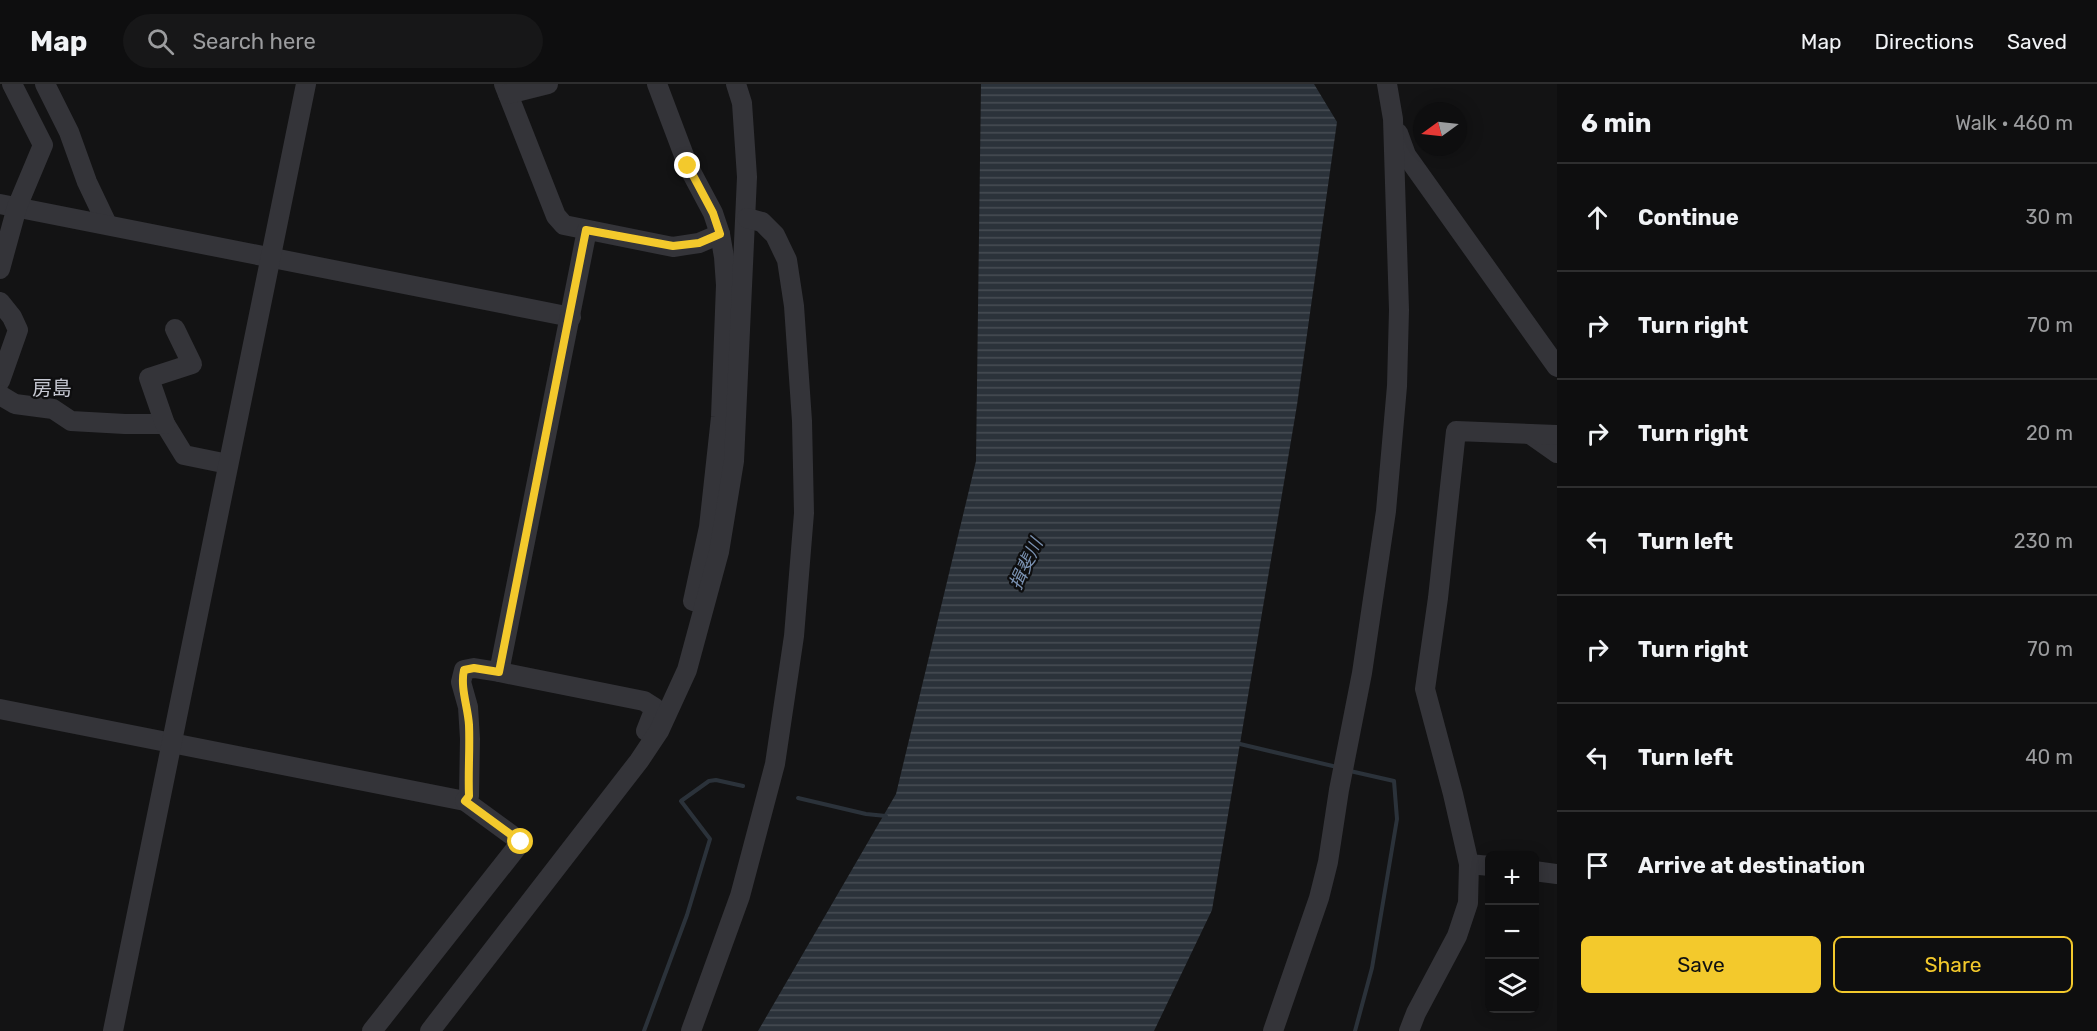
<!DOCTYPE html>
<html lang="en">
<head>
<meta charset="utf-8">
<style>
  body { margin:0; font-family:Rubik,"Noto Sans JP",sans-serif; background:#171718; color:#f1f3f6 }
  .controls { position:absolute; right:18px; bottom:18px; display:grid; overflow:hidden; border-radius:9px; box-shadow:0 3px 15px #0003 }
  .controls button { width:54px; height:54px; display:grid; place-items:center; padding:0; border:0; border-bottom:2px solid #2e2e2f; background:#0e0e0f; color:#f1f3f6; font:30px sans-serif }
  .compass { position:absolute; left:1413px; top:18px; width:54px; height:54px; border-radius:50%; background:#0e0e0f; box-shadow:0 3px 15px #0003; rotate:255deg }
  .stop { position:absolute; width:18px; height:18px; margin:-14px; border:4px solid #f3c92c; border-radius:50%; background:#fff }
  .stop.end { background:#f3c92c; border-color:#fff; box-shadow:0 2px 6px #0008 }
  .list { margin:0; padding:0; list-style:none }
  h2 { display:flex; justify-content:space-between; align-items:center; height:78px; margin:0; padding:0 24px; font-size:26px }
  h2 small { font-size:20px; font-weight:400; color:#9b9c9e }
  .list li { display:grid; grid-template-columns:39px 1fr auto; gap:18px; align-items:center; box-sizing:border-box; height:108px; padding:0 24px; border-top:2px solid #2e2e2f }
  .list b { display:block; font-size:22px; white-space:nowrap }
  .list em { font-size:20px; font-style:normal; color:#9b9c9e }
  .actions { display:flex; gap:12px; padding:18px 24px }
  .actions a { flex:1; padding:14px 0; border:2px solid #f3c92c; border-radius:9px; text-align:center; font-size:21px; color:#f3c92c }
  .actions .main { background:#f3c92c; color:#111 }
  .icon { flex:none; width:33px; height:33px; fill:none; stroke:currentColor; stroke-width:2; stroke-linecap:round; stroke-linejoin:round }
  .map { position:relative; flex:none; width:1557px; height:947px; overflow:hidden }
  header { display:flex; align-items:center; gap:36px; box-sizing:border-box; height:84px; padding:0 30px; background:#0e0e0f; border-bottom:2px solid #2e2e2f }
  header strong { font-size:28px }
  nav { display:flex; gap:33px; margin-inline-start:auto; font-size:21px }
  .search { width:420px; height:54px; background:#171718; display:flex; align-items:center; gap:15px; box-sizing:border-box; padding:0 21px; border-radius:33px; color:#9b9c9e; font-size:22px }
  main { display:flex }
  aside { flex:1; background:#0e0e0f }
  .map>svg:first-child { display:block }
  .water { fill:url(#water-rules) }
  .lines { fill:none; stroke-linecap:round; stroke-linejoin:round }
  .stream { stroke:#2b323a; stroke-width:4 }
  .minor { stroke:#343439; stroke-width:20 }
  .route { stroke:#f3c92c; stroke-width:8 }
  .labels { text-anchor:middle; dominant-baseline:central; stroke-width:4.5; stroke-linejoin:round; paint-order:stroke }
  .water-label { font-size:18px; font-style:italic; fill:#7a91b1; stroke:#0e0e0f }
  .quarter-label { font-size:20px; fill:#c5c7d1; stroke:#0e0e0f }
</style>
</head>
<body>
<header>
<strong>Map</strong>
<div class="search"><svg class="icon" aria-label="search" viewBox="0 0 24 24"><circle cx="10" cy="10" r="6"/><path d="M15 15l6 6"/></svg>Search here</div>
<nav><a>Map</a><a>Directions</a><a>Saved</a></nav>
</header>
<main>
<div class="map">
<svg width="1557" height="947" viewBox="0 0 1557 947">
  <defs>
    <pattern id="water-rules" width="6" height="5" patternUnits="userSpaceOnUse" patternTransform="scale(1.5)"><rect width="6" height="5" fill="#2b323a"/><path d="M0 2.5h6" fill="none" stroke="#474d54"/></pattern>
  </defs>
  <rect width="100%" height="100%" fill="#131314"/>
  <path class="water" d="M981,0H1314L1337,38L1297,321L1212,826L1154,947H758L896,710L976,377Z"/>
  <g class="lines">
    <g class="stream">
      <path d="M1240,660L1337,683"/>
      <path d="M1350,687L1394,697L1397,735L1372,884L1355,947"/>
      <path d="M798,714L866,730L886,732"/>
      <path d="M644,947L687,831L710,755L681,717L709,697L716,696L743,702"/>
    </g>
    <g class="minor">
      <path d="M45,0L69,48L87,98L107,140"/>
      <path d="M504,0L556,132L564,141L673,163L699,159L720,150"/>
      <path d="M657,0L688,82L713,129L720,150L724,173L726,201L721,333L709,443L693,517"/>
      <path d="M508,10L548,0"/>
      <path d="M1398,49L1406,71L1557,283"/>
      <path d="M0,120L571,233"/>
      <path d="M0,185L17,123L43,61L12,0"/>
      <path d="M0,218L12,233L18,246L0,297"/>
      <path d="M0,311L15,320L53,325L71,337L125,340H165L184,371L228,380"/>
      <path d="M165,340L149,294L192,280L175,245"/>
      <path d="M1530,350L1557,369"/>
      <path d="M499,588L587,146"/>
      <path d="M0,625L465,717L521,758L372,947"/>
      <path d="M465,717L469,712L470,655L468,623L461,598L464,586L474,584L499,588L644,617L655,624L646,647"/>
      <path d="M1469,780L1490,782"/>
      <path d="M1534,787L1557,790"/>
      <path d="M113,947L306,0"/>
      <path d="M430,947L639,677L659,647L687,586L719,468L734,377L747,93L742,19L736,0"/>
      <path d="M691,947L740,812L775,680L794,552L804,429L802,337L794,222L787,176L775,151L762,138L747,134"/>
      <path d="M1273,947L1319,814L1328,778L1339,706L1362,589L1386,427L1397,302L1399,226L1393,35L1387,0"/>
      <path d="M1409,947L1416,929L1457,852L1468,819L1469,780L1453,710L1425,605L1438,514L1456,347L1557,351"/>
    </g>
  </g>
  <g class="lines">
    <path class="route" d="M521,758L465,717L469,712C468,688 470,665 469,641C468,623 460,604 464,586L474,584L499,588L586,146L673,162L699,159L720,150L713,129L688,82"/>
  </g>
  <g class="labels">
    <g class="water-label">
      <text transform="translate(1026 480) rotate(-65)">揖斐川</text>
    </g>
    <g class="quarter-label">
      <text x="52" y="304">房島</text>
    </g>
  </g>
</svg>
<div class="controls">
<button>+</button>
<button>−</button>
<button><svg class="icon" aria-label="layers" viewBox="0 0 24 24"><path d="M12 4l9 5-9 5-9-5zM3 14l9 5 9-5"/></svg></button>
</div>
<svg class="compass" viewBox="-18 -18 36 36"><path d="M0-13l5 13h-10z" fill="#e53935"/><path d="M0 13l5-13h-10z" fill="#9b9c9e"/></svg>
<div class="stop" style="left:521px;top:758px"></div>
<div class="stop end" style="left:688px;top:82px"></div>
</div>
<aside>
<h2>6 min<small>Walk · 460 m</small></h2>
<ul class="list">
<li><svg class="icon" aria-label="ahead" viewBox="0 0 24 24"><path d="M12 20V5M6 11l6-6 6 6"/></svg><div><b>Continue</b></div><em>30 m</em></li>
<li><svg class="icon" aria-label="right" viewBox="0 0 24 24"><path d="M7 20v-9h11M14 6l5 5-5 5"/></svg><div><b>Turn right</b></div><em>70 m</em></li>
<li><svg class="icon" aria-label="right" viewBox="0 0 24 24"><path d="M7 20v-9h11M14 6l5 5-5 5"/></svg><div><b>Turn right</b></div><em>20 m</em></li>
<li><svg class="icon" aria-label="left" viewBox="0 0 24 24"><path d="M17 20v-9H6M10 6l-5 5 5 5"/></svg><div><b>Turn left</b></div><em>230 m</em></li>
<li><svg class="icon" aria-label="right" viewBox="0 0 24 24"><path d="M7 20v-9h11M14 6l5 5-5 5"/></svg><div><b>Turn right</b></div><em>70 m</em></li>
<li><svg class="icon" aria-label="left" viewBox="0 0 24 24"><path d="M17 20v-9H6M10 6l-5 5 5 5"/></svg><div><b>Turn left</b></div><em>40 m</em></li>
<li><svg class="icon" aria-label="arrive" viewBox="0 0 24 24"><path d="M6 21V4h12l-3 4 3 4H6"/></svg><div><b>Arrive at destination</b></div></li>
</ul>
<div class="actions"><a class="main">Save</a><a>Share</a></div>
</aside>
</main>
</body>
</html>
